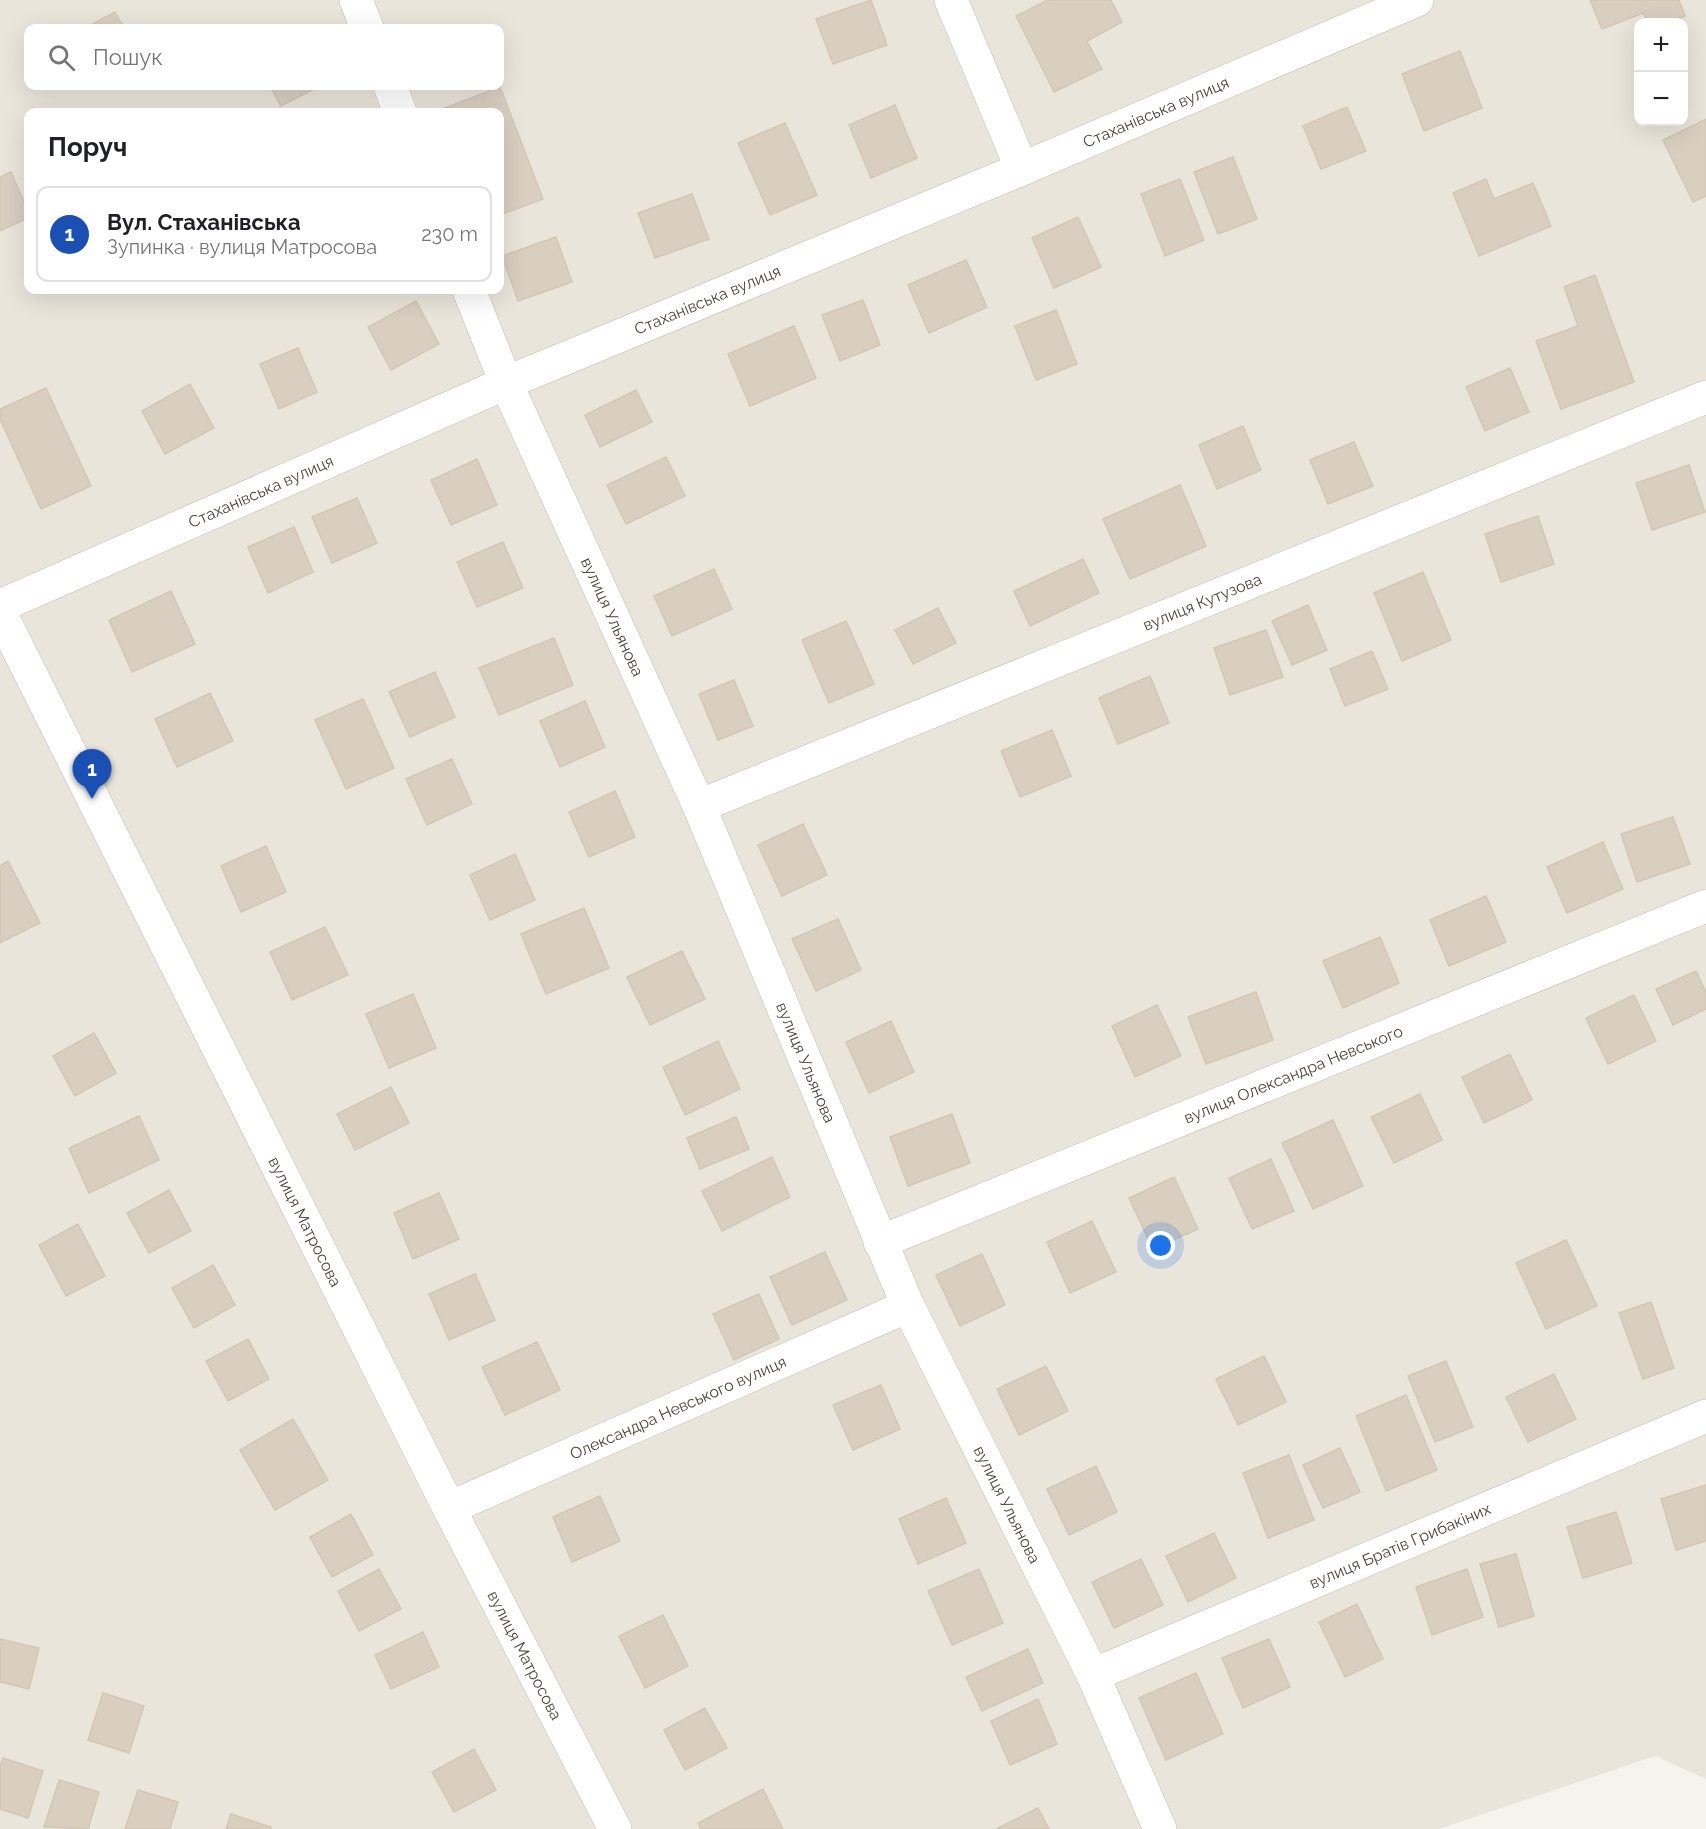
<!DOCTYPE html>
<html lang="uk">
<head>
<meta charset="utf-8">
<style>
  body { margin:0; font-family:Raleway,sans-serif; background:#f2f2f2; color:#202124 }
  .controls { position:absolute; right:18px; top:18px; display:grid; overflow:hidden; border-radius:12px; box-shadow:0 6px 24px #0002 }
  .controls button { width:54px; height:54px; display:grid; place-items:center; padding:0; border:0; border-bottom:2px solid #e0e0e0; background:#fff; color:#202124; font:30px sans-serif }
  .you { position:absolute; left:1161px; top:1246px; width:21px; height:21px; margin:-15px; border:4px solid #fff; border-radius:50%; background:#1a73e8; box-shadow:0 0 0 9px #1a73e833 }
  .badge { display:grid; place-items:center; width:39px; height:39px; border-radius:50%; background:#fc3f1d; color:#fff; font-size:20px; font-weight:700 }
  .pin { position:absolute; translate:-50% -50px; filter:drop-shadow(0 2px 3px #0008) }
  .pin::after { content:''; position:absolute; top:32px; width:21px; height:18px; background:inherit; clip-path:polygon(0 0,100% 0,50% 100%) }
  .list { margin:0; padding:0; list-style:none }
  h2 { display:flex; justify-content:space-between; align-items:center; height:78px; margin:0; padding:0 24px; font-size:26px }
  h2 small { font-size:20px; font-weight:400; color:#757577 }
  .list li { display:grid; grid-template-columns:39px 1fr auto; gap:18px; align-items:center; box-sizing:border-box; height:96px; margin:0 12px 12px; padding:0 12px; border:2px solid #e0e0e0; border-radius:12px }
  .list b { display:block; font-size:22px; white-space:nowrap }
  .list p { margin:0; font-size:20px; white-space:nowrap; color:#757577 }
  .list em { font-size:20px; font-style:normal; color:#757577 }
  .icon { flex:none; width:33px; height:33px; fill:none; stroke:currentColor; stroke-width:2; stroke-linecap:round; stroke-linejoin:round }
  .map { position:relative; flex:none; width:1706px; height:1829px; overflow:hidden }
  .search { position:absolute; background:#fff; box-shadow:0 6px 24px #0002; left:24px; top:24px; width:480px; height:66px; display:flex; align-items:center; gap:15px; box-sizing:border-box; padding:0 21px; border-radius:12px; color:#757577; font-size:22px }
  .panel { position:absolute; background:#fff; box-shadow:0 6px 24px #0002; left:24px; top:108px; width:480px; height:186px; border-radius:12px }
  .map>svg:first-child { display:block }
  .residential { fill:#eae5da; fill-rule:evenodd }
  .building { fill:#d8cfc1; stroke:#d3c7b4; stroke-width:1.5 }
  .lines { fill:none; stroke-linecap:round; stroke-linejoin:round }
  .minor-casing { stroke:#c2bbae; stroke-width:34 }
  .minor { stroke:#fff; stroke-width:33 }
  .labels { text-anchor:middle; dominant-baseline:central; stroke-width:4.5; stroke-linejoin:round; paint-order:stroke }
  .street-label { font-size:16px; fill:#4b4439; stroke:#fff }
</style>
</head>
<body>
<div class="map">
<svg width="1706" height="1829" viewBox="0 0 1706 1829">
  <rect width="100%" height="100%" fill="#f6f3ec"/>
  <path class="residential" d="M0,0H1706V1779L1655,1756L1439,1829H0ZM1638,22H1684V122H1638ZM28,28H500V86H28ZM28,112H500V290H28Z"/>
  <g class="building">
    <path d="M871,0L887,45L833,64L816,19Z"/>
    <path d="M1048,0H1111L1122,22L1087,41L1102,69L1054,92L1016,16Z"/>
    <path d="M1590,0H1679L1685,16L1670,22H1648L1643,13L1602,29Z"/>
    <path d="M115,12L124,28H85Z"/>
    <path d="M1460,51L1482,108L1424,131L1402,74Z"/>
    <path d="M270,86H320L281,106Z"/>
    <path d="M500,87L543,199L500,215V112L437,111Z"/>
    <path d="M895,105L917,158L871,178L849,125Z"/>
    <path d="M1347,107L1366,151L1321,169L1303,126Z"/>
    <path d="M1706,119V196L1693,202L1663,140Z"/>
    <path d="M785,123L817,195L770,215L738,143Z"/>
    <path d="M1233,157L1257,219L1218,234L1194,172Z"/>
    <path d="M11,172L28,211V218L0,231V177Z"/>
    <path d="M1180,179L1204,240L1165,256L1141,194Z"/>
    <path d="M1486,179L1494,199L1533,183L1551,226L1479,256L1453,193Z"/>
    <path d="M692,194L709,239L655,258L638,213Z"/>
    <path d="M1078,217L1101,267L1054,288L1032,238Z"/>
    <path d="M556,237L572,282L518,301L502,256Z"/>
    <path d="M966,260L987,307L929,333L908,285Z"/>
    <path d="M1595,275L1634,382L1561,409L1536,341L1578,326L1564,287Z"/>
    <path d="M863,300L880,345L840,361L822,315Z"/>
    <path d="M416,301L439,344L391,370L368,327Z"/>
    <path d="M1056,310L1077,364L1036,380L1015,326Z"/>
    <path d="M794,326L816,378L750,406L728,354Z"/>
    <path d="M298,348L317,392L279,409L260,364Z"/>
    <path d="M1510,368L1529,412L1485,431L1466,387Z"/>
    <path d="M190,384L214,428L165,454L142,411Z"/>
    <path d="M46,388L91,486L41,509L0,419V409Z"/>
    <path d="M636,390L652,422L600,447L585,415Z"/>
    <path d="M1243,426L1261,470L1217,489L1199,445Z"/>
    <path d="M1354,442L1373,486L1328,504L1310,460Z"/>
    <path d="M666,457L685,496L626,524L607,485Z"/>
    <path d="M477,459L497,505L451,525L431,480Z"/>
    <path d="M1689,465L1705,512L1652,530L1636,483Z"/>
    <path d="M1180,485L1206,546L1130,579L1103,519Z"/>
    <path d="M357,498L377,543L332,563L312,517Z"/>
    <path d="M1538,516L1554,564L1501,582L1485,534Z"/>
    <path d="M294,527L313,572L268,593L248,547Z"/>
    <path d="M503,542L523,588L477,607L457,562Z"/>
    <path d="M1083,559L1099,593L1030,626L1014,591Z"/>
    <path d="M714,569L732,609L672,636L654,596Z"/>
    <path d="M1423,572L1451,640L1402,661L1374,593Z"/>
    <path d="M171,591L195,644L132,672L109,620Z"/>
    <path d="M1308,605L1327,650L1292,665L1272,621Z"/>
    <path d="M938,608L956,643L913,664L895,630Z"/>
    <path d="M846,621L874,684L829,703L802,640Z"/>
    <path d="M1266,630L1283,677L1230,695L1214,648Z"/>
    <path d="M554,638L573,685L499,715L479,668Z"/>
    <path d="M1372,651L1388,689L1345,706L1330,669Z"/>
    <path d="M435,672L455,717L410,737L389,692Z"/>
    <path d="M1150,676L1169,723L1118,744L1099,698Z"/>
    <path d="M734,680L753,726L718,740L699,694Z"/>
    <path d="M210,693L233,741L177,767L155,719Z"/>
    <path d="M363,699L394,768L346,789L315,720Z"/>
    <path d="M585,701L605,747L560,767L540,721Z"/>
    <path d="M1052,730L1071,776L1020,797L1001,751Z"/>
    <path d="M452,759L472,804L427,825L406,779Z"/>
    <path d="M615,791L635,837L589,857L569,812Z"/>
    <path d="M1673,817L1690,864L1637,882L1621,834Z"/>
    <path d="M803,824L827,875L782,896L758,845Z"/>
    <path d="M1603,842L1623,889L1567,913L1547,867Z"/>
    <path d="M266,846L286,892L241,912L221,866Z"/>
    <path d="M515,854L535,900L490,920L470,875Z"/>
    <path d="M8,861L40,923L0,943V866Z"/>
    <path d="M1486,896L1506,942L1449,966L1430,920Z"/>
    <path d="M584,908L609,968L546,994L521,934Z"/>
    <path d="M838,919L861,970L816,991L792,939Z"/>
    <path d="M325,927L348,975L292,1000L270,952Z"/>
    <path d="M1380,937L1399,983L1343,1008L1323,961Z"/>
    <path d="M682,951L705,999L650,1025L627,977Z"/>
    <path d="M1696,971L1706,992V1009L1673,1025L1656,989Z"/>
    <path d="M1256,992L1273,1040L1206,1064L1188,1017Z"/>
    <path d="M413,994L436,1048L389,1068L366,1014Z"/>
    <path d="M1634,995L1656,1041L1608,1064L1586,1018Z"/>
    <path d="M1157,1005L1181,1056L1135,1077L1112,1026Z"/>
    <path d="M891,1021L914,1072L869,1093L846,1042Z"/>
    <path d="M94,1033L116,1073L75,1096L53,1056Z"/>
    <path d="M718,1041L740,1089L685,1115L663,1067Z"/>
    <path d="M1510,1054L1532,1100L1484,1123L1462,1077Z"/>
    <path d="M391,1087L409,1123L355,1150L337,1114Z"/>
    <path d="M1420,1094L1442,1140L1394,1163L1371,1117Z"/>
    <path d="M952,1114L970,1163L908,1186L890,1137Z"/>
    <path d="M139,1116L159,1160L89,1193L69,1148Z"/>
    <path d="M736,1117L749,1149L700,1169L687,1138Z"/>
    <path d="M1333,1120L1363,1186L1313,1209L1282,1143Z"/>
    <path d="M772,1157L790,1197L722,1231L702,1191Z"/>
    <path d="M1271,1159L1294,1211L1252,1229L1229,1178Z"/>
    <path d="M1174,1177L1198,1229L1153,1249L1129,1198Z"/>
    <path d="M169,1190L191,1231L149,1253L127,1213Z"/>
    <path d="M439,1193L459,1239L413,1259L394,1213Z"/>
    <path d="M1092,1221L1116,1272L1070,1293L1047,1242Z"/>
    <path d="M78,1224L105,1276L66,1296L39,1245Z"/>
    <path d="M1566,1240L1597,1306L1546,1329L1516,1263Z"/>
    <path d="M825,1252L847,1300L792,1325L770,1277Z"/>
    <path d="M982,1254L1005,1305L960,1326L936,1275Z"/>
    <path d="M213,1265L235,1305L194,1328L172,1288Z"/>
    <path d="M475,1274L495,1320L449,1340L429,1294Z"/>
    <path d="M759,1294L779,1339L734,1360L713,1314Z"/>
    <path d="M1651,1302L1674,1368L1643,1379L1619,1313Z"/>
    <path d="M248,1339L269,1379L228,1401L206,1361Z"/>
    <path d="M537,1342L560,1390L505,1415L482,1367Z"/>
    <path d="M1264,1356L1286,1402L1238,1425L1216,1379Z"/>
    <path d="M1446,1361L1473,1427L1435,1442L1408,1376Z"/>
    <path d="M1046,1366L1068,1411L1019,1435L997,1389Z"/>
    <path d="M1554,1374L1576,1419L1528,1442L1506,1397Z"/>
    <path d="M881,1385L900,1429L853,1450L833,1405Z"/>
    <path d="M1406,1395L1437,1470L1386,1491L1356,1416Z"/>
    <path d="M293,1419L328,1480L275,1510L240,1450Z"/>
    <path d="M1340,1448L1360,1492L1323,1508L1303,1465Z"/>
    <path d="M1289,1455L1314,1520L1268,1538L1243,1473Z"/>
    <path d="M1096,1466L1117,1512L1069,1535L1047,1489Z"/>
    <path d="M1706,1485V1541L1676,1550L1661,1499Z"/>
    <path d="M600,1496L620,1541L572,1562L553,1517Z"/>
    <path d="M946,1498L966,1543L918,1564L899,1519Z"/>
    <path d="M1616,1512L1632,1563L1583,1578L1567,1527Z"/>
    <path d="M351,1514L373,1555L332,1577L310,1537Z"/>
    <path d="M1214,1533L1236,1578L1188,1602L1166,1556Z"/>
    <path d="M1516,1554L1534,1616L1499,1627L1480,1564Z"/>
    <path d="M1141,1559L1163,1605L1114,1628L1092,1582Z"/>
    <path d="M379,1569L401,1609L359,1631L338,1591Z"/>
    <path d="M979,1569L1003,1623L952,1645L928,1591Z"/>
    <path d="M1467,1569L1483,1617L1432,1635L1416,1587Z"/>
    <path d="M1357,1604L1383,1659L1345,1677L1319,1622Z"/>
    <path d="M663,1615L688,1666L645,1688L619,1636Z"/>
    <path d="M423,1632L439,1667L391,1689L375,1655Z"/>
    <path d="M0,1639L39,1648L29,1689L0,1682Z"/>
    <path d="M1269,1639L1290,1687L1243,1708L1222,1658Z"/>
    <path d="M1028,1649L1043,1683L982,1711L966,1677Z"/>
    <path d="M1196,1673L1223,1734L1166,1760L1139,1698Z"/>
    <path d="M103,1693L144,1706L129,1753L88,1740Z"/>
    <path d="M1038,1699L1057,1744L1010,1765L991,1721Z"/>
    <path d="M705,1708L727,1748L685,1770L664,1730Z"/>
    <path d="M474,1749L496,1790L454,1812L432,1772Z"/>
    <path d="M3,1758L43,1771L28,1818L0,1809V1767Z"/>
    <path d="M59,1780L99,1792L88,1829L44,1827Z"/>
    <path d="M763,1789L783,1829H701L698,1823Z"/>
    <path d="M138,1790L178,1802L170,1829H125Z"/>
    <path d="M1038,1808L1049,1829H996Z"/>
    <path d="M231,1814L271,1827V1829H226Z"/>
  </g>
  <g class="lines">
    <defs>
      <g id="minor">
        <path d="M356,0L367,28"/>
        <path d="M951,0L1022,169"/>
        <path d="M390,86L400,112"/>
        <path id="s1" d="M469,290L506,383L699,806L908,1306L1093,1675L1160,1829"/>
        <path id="s2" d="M0,606L506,383L1022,169L1417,0"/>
        <path id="s3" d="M0,613L449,1508L615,1829"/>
        <path id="s4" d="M699,806L1706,397"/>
        <path id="s5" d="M880,1242L1706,906"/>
        <path id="s6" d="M449,1508L908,1306"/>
        <path id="s7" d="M1093,1675L1706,1416"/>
      </g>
    </defs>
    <use href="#minor" class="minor-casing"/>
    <use href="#minor" class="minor"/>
  </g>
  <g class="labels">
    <g class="street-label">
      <text stroke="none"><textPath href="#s2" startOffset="1257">Стаханівська вулиця</textPath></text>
      <text stroke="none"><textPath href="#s2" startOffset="771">Стаханівська вулиця</textPath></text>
      <text stroke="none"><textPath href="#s2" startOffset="285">Стаханівська вулиця</textPath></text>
      <text stroke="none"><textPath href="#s4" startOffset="543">вулиця Кутузова</textPath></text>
      <text stroke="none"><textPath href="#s1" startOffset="357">вулиця Ульянова</textPath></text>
      <text stroke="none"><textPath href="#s1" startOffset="843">вулиця Ульянова</textPath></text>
      <text stroke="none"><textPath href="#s5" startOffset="446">вулиця Олександра Невського</textPath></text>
      <text stroke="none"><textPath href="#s3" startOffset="681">вулиця Матросова</textPath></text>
      <text stroke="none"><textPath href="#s6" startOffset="250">Олександра Невського вулиця</textPath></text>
      <text stroke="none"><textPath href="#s1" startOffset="1329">вулиця Ульянова</textPath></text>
      <text stroke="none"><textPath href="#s7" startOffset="333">вулиця Братів Грибакіних</textPath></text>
      <text stroke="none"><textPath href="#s3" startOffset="1167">вулиця Матросова</textPath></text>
    </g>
  </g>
</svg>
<div class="controls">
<button>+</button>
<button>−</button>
</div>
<div class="you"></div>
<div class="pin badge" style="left:92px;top:799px;background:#1a4fb4">1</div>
<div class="search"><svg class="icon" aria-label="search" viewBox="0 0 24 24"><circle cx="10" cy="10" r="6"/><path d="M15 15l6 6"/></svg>Пошук</div>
<section class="panel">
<h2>Поруч<small></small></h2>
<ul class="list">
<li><span class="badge" style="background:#1a4fb4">1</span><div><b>Вул. Стаханівська</b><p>Зупинка · вулиця Матросова</p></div><em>230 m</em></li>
</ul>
</section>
</div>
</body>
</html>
